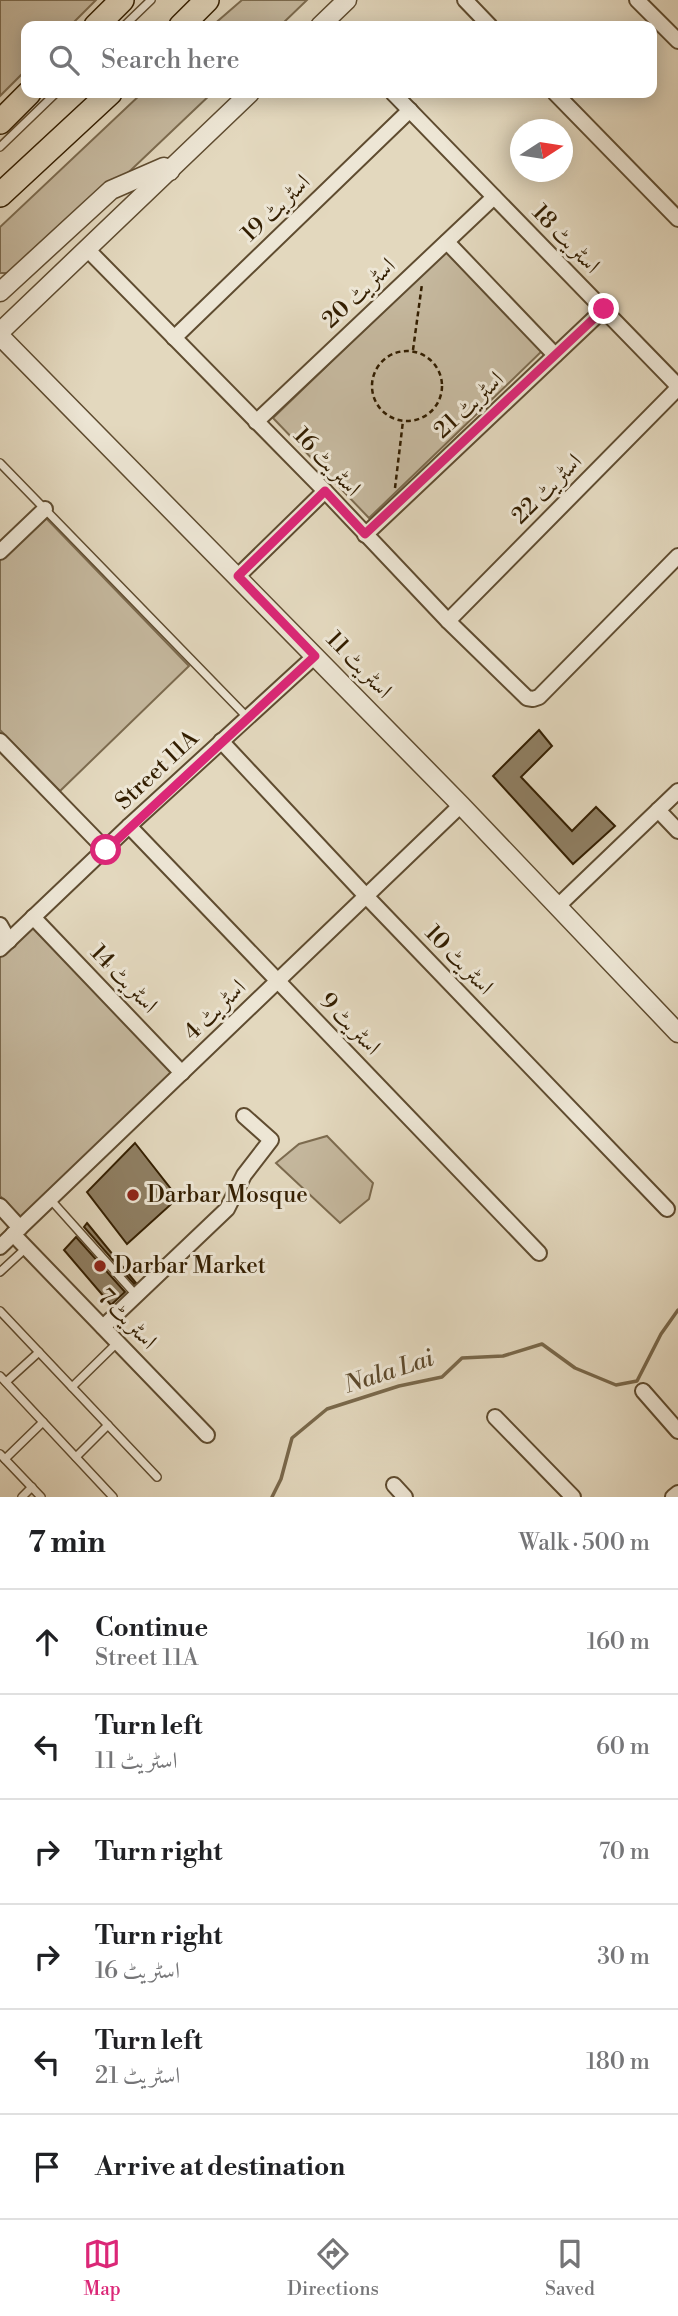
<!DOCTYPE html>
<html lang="en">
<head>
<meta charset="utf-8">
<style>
  body { margin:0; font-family:"Libre Bodoni",Amiri,serif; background:#f6f6f6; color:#202124 }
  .compass { position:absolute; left:510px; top:119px; width:63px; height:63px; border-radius:50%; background:#fff; box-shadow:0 4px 18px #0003; rotate:78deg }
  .stop { position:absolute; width:21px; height:21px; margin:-16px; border:5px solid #db2777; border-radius:50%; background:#fff }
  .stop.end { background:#db2777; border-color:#fff; box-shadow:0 2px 7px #0008 }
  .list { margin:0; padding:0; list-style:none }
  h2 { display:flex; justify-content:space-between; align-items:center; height:91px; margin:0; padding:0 28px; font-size:30px }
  h2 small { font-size:23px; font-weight:400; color:#757577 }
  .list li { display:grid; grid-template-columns:46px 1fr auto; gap:21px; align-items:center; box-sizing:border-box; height:105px; padding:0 28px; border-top:2px solid #e0e0e0 }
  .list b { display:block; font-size:26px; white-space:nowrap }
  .list p { margin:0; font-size:23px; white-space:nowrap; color:#757577 }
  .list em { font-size:23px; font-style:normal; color:#757577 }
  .icon { flex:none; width:38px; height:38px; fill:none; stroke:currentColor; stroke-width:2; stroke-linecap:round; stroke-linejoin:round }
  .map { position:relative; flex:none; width:678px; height:1497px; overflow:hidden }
  .search { position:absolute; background:#fff; box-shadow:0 4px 18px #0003; left:21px; right:21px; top:21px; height:77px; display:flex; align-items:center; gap:18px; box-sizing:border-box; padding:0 24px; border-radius:14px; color:#757577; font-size:26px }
  .sheet { height:721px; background:#fff }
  nav { display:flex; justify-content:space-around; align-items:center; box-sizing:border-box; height:98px; border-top:2px solid #e0e0e0; background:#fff; font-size:19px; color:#757577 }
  nav a { display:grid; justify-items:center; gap:4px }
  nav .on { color:#db2777 }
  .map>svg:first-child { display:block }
  .green { fill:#c5b89e; stroke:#7c6b4f; stroke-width:2 }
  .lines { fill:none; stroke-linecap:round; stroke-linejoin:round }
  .stream { stroke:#79684b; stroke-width:3.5 }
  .building { fill:#8f7f63; stroke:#331e00; stroke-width:2 }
  .service-casing { stroke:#5f4c30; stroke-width:10 }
  .minor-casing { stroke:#5f4c30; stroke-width:18 }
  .tertiary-casing { stroke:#5f4c30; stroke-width:21 }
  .primary-casing { stroke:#331e00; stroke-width:26 }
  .path { stroke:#331e00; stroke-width:2.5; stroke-dasharray:5 3.5; stroke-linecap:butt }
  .service { stroke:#ede6d5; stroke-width:7 }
  .minor { stroke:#ede6d5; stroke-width:14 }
  .tertiary { stroke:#ede6d5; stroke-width:18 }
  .primary { stroke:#e3d8be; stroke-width:23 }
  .route { stroke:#db2777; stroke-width:9 }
  .poi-dot { fill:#8f2418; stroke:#ede6d5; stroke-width:2.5 }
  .labels { text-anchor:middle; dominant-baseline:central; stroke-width:6; stroke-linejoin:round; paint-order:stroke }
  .street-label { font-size:23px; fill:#331e00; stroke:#ede6d5 }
  .poi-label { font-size:23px; fill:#331e00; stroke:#ede6d5; text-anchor:start }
  .water-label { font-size:24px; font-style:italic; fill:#5c492c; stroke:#ede6d5 }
</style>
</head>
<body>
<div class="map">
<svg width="678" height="1497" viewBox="0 0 678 1497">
  <rect width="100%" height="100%" fill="#e3d8be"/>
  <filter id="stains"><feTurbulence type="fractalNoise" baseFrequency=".00286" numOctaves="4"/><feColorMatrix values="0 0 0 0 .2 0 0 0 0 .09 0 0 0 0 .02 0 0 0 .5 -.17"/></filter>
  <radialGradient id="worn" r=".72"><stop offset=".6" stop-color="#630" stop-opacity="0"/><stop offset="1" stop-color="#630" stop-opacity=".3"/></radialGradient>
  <g class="green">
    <path d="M0,0H96L70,26H26V70L0,96Z"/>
    <path d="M242,0H307L280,26H212Z"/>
    <path d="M142,93H212L131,170L9,273H0V227Z"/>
    <path d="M448,249L544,349L369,518L273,418Z"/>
    <path d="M45,517L189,666L60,791L0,730V559Z"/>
    <path d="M33,917L182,1073L24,1220L0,1196V950Z"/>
    <path d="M327,1136L373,1183L369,1199L340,1223L276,1163L299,1144Z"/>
  </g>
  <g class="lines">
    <path class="stream" d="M272,1497L281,1479L292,1438L327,1409L399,1386L442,1377L462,1358L503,1356L542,1344L575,1368L616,1385L637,1381L661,1334L678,1310"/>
  </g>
  <g class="building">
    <path d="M539,730L552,746L521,777L572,831L596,807L615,826L573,864L493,776Z"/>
    <path d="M135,1143L178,1198L127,1244L87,1192Z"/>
    <path d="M87,1223L136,1283L134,1284L84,1227Z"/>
    <path d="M76,1237L125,1292L111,1305L64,1250Z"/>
  </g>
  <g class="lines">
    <defs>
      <g id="service">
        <path d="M124,26L151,0"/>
        <path d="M0,147L56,93"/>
        <path d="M0,463L247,717"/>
        <path d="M50,1199L136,1295"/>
        <path d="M0,1272L26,1248"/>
        <path d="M0,1311L157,1477"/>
        <path d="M0,1376L113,1497"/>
        <path d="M6,1382L39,1352"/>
        <path d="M72,1387L117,1343"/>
        <path d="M0,1454L41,1497"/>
        <path d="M76,1457L108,1425"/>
        <path d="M5,1459L43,1422"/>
        <path d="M22,1497L32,1487"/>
      </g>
      <g id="minor">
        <path d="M465,0L490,26"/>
        <path d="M637,0L678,41"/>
        <path d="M393,93L678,386"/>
        <path d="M555,93L678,219"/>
        <path d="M447,242L555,355"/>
        <path d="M87,249L325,491L448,621L527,698L533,699L539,697L678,556"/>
        <path d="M174,338L410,110"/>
        <path d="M256,422L494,197"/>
        <path d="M365,535L604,309"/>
        <path d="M0,552L45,509"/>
        <path d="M238,576L325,491"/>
        <path d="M448,621L678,388"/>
        <path d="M0,741L106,850"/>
        <path d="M221,741L367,897L667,1209"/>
        <path d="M658,810L678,831"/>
        <path d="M129,826L539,1253"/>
        <path d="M558,906L678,791"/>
        <path d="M33,917L182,1073"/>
        <path d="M0,925L9,941"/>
        <path d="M0,949L129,826L315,656"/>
        <path d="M0,1206L20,1228"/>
        <path d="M13,1234L207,1435"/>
        <path d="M0,1247L461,805"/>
        <path d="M103,1327L227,1209L244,1175L271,1140L244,1116"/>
        <path d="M643,1391L678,1431"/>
        <path d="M495,1417L573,1497"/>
        <path d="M394,1485L405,1497"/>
        <path d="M673,1497L678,1493"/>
      </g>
      <g id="tertiary">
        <path d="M320,26L347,0"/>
        <path d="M0,292L111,190L164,167L170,171"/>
        <path d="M0,332L250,93"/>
        <path d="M0,336L461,805L678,1033"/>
      </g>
      <g id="primary">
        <path d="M96,26L122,0"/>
        <path d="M181,26L207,0"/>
        <path d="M0,122L29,93"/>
        <path d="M0,195L110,93"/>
      </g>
    </defs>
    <use href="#service" class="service-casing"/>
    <use href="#minor" class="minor-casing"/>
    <use href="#tertiary" class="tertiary-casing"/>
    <use href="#primary" class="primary-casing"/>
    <g class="path">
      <path d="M413,350L422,284"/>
      <circle cx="407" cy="386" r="35"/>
      <path d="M395,488L403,421"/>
    </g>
    <use href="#service" class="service"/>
    <use href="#minor" class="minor"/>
    <use href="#tertiary" class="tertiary"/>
    <use href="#primary" class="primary"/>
  </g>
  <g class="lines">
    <path class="route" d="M106,850L315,656L238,576L325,491L365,534L604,309"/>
  </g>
  <g class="poi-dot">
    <circle cx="133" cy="1195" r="7"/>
    <circle cx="100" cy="1266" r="7"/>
  </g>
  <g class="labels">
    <g class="street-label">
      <text transform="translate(276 208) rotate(-44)">اسٹریٹ 19</text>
      <text transform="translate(566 239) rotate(46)">اسٹریٹ 18</text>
      <text transform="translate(359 293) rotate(-43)">اسٹریٹ 20</text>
      <text transform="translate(469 405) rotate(-43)">اسٹریٹ 21</text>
      <text transform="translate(327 462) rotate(46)">اسٹریٹ 16</text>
      <text transform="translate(547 489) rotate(-45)">اسٹریٹ 22</text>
      <text transform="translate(359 665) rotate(46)">اسٹریٹ 11</text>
      <text transform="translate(157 770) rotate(-43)">Street 11A</text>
      <text transform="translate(459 960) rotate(46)">اسٹریٹ 10</text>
      <text transform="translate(124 979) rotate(46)">اسٹریٹ 14</text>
      <text transform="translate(215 1010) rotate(-44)">اسٹریٹ 4</text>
      <text transform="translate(350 1024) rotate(46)">اسٹریٹ 9</text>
      <text transform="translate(127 1319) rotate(46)">اسٹریٹ 7</text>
    </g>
    <g class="poi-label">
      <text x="147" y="1195">Darbar Mosque</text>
      <text x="114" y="1266">Darbar Market</text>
    </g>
    <g class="water-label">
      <text transform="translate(389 1372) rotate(-18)">Nala Lai</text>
    </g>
  </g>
  <rect width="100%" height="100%" filter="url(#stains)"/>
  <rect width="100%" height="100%" fill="url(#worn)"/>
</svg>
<svg class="compass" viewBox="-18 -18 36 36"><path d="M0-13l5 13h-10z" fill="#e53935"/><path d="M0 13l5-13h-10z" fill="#757577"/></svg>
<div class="stop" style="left:106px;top:850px"></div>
<div class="stop end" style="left:604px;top:309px"></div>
<div class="search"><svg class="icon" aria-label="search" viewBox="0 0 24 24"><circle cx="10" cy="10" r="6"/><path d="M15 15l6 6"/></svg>Search here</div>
</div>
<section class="sheet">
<h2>7 min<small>Walk · 500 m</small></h2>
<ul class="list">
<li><svg class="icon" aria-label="ahead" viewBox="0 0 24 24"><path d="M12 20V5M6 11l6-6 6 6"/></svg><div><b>Continue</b><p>Street 11A</p></div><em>160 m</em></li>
<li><svg class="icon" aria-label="left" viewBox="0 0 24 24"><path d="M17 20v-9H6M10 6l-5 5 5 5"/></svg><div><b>Turn left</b><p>اسٹریٹ 11</p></div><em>60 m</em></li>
<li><svg class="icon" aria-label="right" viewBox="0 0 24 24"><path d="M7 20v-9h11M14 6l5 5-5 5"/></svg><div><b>Turn right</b></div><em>70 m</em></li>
<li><svg class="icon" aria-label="right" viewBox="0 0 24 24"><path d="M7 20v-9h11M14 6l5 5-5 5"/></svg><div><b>Turn right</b><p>اسٹریٹ 16</p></div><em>30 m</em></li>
<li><svg class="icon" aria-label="left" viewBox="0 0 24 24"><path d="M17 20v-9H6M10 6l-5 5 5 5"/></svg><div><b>Turn left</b><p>اسٹریٹ 21</p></div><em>180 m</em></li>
<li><svg class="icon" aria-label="arrive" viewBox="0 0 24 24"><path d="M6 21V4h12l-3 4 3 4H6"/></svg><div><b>Arrive at destination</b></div></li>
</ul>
</section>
<nav>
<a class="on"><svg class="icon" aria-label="map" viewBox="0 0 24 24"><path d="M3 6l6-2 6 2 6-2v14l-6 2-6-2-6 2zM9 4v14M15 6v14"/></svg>Map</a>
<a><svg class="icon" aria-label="directions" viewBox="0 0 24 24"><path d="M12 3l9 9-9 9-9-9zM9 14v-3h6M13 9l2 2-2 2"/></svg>Directions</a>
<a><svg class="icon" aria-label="saved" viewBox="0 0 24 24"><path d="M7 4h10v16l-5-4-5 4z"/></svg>Saved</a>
</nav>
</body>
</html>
